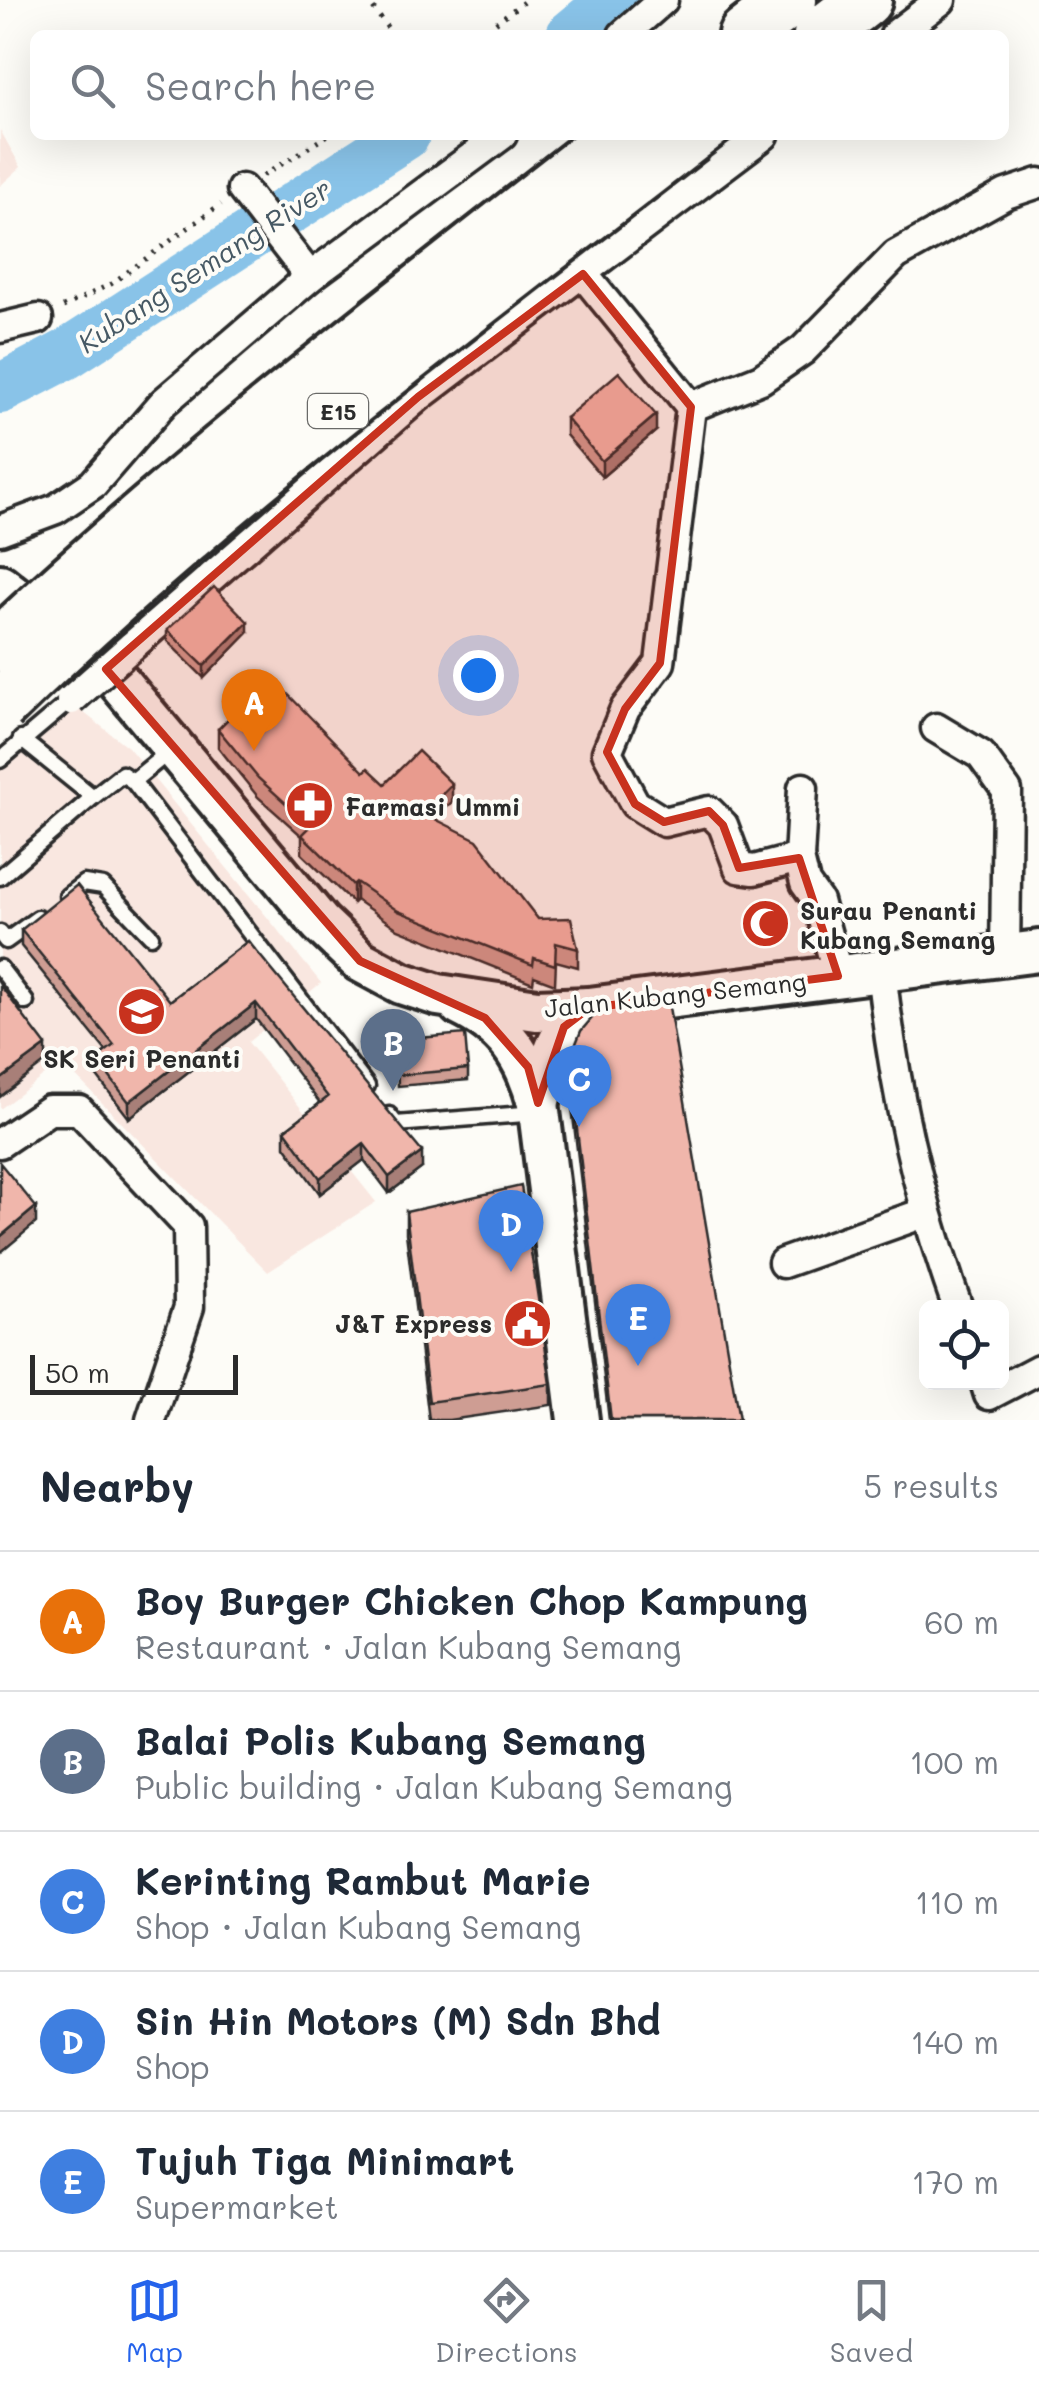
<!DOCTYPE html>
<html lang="en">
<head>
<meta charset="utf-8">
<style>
  body { margin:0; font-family:Mali,sans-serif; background:#f2f2f3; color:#1f2937 }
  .controls { position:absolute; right:30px; bottom:30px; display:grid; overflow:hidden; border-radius:15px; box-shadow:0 10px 40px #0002 }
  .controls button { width:90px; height:90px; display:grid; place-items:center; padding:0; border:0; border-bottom:2px solid #e0e1e3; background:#fff; color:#1f2937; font:50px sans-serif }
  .scale { position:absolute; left:30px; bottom:25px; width:208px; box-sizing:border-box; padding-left:10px; border:5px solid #2b2b2b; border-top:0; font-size:28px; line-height:35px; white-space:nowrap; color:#2b2b2b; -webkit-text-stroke:8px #fdfcf7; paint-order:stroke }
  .you { position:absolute; left:478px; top:675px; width:35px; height:35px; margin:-25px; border:8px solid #fff; border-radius:50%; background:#1a73e8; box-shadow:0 0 0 15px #1a73e833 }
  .badge { display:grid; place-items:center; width:65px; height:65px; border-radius:50%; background:#2563eb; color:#fff; font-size:32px; font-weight:700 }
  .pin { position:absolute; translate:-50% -82px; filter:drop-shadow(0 2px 5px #0008) }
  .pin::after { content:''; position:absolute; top:52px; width:35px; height:30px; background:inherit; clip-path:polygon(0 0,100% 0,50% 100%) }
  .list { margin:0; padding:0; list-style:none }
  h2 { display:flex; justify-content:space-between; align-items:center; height:130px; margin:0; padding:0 40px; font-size:42px }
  h2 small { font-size:32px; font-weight:400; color:#747a83 }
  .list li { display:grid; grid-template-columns:65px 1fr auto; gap:30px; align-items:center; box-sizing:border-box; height:140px; padding:0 40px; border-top:2px solid #e0e1e3 }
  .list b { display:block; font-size:38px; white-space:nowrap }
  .list p { margin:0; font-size:32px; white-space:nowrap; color:#747a83 }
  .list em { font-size:32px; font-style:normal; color:#747a83 }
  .icon { flex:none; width:55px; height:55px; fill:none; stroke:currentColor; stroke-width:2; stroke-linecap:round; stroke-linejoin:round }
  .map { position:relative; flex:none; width:1039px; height:1420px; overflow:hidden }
  .search { position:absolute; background:#fff; box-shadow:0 10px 40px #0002; left:30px; right:30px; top:30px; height:110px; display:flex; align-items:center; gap:25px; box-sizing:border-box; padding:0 35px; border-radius:15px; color:#747a83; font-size:38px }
  .sheet { height:830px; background:#fff }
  nav { display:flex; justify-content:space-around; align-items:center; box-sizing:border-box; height:140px; border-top:2px solid #e0e1e3; background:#fff; font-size:28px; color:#747a83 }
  nav a { display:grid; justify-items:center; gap:5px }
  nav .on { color:#2563eb }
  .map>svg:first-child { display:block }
  .built { fill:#f9e7e0 }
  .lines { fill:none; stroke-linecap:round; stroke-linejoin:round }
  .river { stroke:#89c3e8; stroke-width:50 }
  .service-casing { stroke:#2b2b2b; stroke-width:21 }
  .minor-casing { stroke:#2b2b2b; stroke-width:35 }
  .secondary-casing { stroke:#2b2b2b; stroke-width:48 }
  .motorway-casing { stroke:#2b2b2b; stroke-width:60 }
  .path { stroke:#2b2b2b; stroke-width:5; stroke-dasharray:2.5 8; stroke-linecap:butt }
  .service { stroke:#fdfcf7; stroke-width:14 }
  .minor { stroke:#fdfcf7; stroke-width:28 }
  .secondary { stroke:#fdfcf7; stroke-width:40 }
  .motorway { stroke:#fdfcf7; stroke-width:52 }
  .minor-bridge-casing { stroke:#2b2b2b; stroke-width:35; stroke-linecap:butt }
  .motorway-bridge-casing { stroke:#2b2b2b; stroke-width:60; stroke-linecap:butt }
  .minor-bridge { stroke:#fdfcf7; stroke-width:28 }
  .motorway-bridge { stroke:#fdfcf7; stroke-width:52 }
  .wall { fill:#ce9d93; stroke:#2b2b2b; stroke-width:2.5 }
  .shaded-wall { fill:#a87f78; stroke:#2b2b2b; stroke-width:2.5 }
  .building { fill:#f0b6ab; stroke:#2b2b2b; stroke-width:2.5 }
  .marked { fill:#c8321e; fill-opacity:0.2; stroke:#c8321e; stroke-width:8; stroke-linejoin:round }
  .labels { text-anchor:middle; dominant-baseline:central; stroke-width:8; stroke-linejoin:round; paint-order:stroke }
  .shield { fill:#fdfcf7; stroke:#6a6a68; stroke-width:2.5 }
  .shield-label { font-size:22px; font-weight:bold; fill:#2b2b2b }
  .poi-label { font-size:25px; font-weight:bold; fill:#2b2b2b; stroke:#fdfcf7; text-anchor:start }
  .street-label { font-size:25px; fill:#2b2b2b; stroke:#fdfcf7 }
  .water-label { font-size:28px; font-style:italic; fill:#475964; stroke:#fdfcf7 }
</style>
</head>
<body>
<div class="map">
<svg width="1039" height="1420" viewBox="0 0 1039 1420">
  <rect width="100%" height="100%" fill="#fdfcf7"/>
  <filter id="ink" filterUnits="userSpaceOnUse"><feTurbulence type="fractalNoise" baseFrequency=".01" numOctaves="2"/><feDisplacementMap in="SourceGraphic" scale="20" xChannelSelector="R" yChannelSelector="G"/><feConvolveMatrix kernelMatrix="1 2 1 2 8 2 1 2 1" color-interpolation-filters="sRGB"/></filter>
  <g filter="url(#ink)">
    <g class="built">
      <path d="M0,130L21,167L0,186Z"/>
      <path d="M61,695L128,747L321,983L248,1042L376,1202L268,1272L62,1062L0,1109V754Z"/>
    </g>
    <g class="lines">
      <g class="river">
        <path d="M571,35L613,0"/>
        <path d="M0,389L67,354L405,135"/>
      </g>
      <defs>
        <g id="service">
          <path d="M0,760L71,700"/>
          <path d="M133,781L171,750"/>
          <path d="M93,797L122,774L133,781L367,1086"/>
          <path d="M0,877L93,797L21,739"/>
          <path d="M67,896L84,883L103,886L151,936"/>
          <path d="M0,933L6,941L38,918"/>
          <path d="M0,968L26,1002"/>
          <path d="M389,1115L396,1124L537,1113"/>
        </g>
        <g id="minor">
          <path d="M623,35L663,0"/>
          <path d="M895,35L941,0"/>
          <path d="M242,189L310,277"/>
          <path d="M583,274L691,407L660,663L625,709L607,752L635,804L664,822L709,811L723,825L739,868L754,870L799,858L805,883L818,901L838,976"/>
          <path d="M0,328L38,319"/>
          <path d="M691,407L761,379L803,350L896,255L1006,194L1039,183"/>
          <path d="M0,530L56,509L93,484L164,402L310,277L502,135"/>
          <path d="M131,647L418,397L764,135"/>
          <path d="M936,728L981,755L1007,791L1005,955"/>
          <path d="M799,858L803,788"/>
          <path d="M881,971C895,1092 916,1192 958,1308"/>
          <path d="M0,1143L49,1110H79L188,1226L189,1307L151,1420"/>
          <path d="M783,1263L924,1213"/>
          <path d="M985,1382L989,1395L1039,1369"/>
        </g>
        <g id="secondary">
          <path d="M0,585L113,675L320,923L360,961L401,983L438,995L537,1010L589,1008L1039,951"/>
          <path d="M460,1005C505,1027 525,1055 538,1103L578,1420"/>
          <path d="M538,1103C553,1060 551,1038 589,1008"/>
        </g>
        <g id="motorway">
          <path d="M745,35L790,0"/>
          <path d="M820,35L865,0"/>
        </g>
      </defs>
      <use href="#service" class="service-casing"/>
      <use href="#minor" class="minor-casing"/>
      <use href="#secondary" class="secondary-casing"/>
      <use href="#motorway" class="motorway-casing"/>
      <g class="path">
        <path d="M367,0L393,35"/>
        <path d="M479,35L526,0"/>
        <path d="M263,176L328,135"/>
        <path d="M63,307L111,284L221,204"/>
      </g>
      <use href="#service" class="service"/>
      <use href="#minor" class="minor"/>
      <use href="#secondary" class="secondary"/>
      <use href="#motorway" class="motorway"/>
      <defs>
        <path id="minor-bridge" d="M71,700L131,647"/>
        <g id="motorway-bridge">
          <path d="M0,645C195,462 408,300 618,135"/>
          <path d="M0,706C214,497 456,319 692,135"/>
        </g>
      </defs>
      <use href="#minor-bridge" class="minor-bridge-casing"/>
      <use href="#motorway-bridge" class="motorway-bridge-casing"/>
      <use href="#minor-bridge" class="minor-bridge"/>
      <use href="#motorway-bridge" class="motorway-bridge"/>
    </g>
    <g class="wall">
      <path d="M566,418L656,431L602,477L566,435Z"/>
      <path d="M167,630L248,633L204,678L167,641Z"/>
      <path d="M218,729L364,772L385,784L452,802L435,819L538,919L578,949V967L556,961L555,984L534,976L533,983L398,929L356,900L353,903L302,854V836L258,797L218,747Z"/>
      <path d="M21,930L170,1001L248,941L422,1168L389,1193L364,1160L320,1194L285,1146V1130L320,1103L256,1019L129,1118L96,1075V1059L106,1051L21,946Z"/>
      <path d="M396,1040L468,1069V1080L398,1086Z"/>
      <path d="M569,1061L739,1420H609L569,1082Z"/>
      <path d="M406,1212L551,1384V1405L449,1420H429L406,1233Z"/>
    </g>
    <g class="shaded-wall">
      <path d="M656,415V431L602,477V461Z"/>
      <path d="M248,622V633L204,678V666Z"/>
      <path d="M452,784V802L423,831V813Z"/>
      <path d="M356,882V900L353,903V885Z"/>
      <path d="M256,1003V1019L129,1118V1102Z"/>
      <path d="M46,1046V1062L0,1097V1080Z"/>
      <path d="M364,1144V1160L320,1194V1178Z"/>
      <path d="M422,1152V1168L389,1193V1177Z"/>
      <path d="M36,1207V1223L0,1253V1237Z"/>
    </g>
    <g class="building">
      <path d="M619,372L656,415L602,461L566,418Z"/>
      <path d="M214,587L248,622L204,666L167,630Z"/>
      <path d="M270,676L364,772L368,768L385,784L418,751L452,784L423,813L477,840L538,919L571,918L578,949L556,943L555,965L534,958L533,965L398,911L356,882L353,885L302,835L311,826L258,778L218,729Z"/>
      <path d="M77,885L170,1001L248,941L422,1152L389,1177L364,1144L320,1178L285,1130L328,1097L256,1003L129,1102L96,1059L114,1045L21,930Z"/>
      <path d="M0,985L46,1046L0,1080Z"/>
      <path d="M668,1001L739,1420H611L569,1061L581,1031L599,1010Z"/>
      <path d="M465,1034L468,1069L398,1075L396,1040Z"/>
      <path d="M0,1163L36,1207L0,1237Z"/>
      <path d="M521,1186L551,1384L429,1402L406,1212Z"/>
    </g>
  </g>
  <path class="marked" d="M583,274L691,407L660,663L625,709L607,752L635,804L664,822L709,811L723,825L739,868L799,858L838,976L589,1008L564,1027L538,1103L528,1067L485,1018L360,961L106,669L418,397Z"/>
  <defs>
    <symbol id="pharmacy-disc" viewBox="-11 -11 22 22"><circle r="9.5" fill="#c8321e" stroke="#fdfcf7"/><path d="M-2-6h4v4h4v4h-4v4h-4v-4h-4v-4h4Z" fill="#fff"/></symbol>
    <symbol id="mosque-disc" viewBox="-11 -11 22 22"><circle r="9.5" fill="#c8321e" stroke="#fdfcf7"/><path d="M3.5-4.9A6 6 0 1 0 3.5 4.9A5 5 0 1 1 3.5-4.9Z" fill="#fff"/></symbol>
    <symbol id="school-disc" viewBox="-11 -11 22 22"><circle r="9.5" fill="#c8321e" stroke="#fdfcf7"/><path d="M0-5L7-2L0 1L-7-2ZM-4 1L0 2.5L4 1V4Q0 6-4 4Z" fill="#fff"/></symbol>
    <symbol id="civic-disc" viewBox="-11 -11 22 22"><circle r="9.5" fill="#c8321e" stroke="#fdfcf7"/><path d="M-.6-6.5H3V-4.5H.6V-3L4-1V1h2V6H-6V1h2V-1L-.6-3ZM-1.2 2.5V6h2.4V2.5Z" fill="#fff"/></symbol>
  </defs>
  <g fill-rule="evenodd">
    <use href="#pharmacy-disc" x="282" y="778" width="55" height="55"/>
    <use href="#mosque-disc" x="738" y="896" width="55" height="55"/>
    <use href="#school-disc" x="114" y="984" width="55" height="55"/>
    <use href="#civic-disc" x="500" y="1296" width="55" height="55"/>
  </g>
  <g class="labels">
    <rect class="shield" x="308" y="394" width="60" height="34" rx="8"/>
    <g class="shield-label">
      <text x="338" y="411">E15</text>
    </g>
    <g class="poi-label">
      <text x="345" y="806">Farmasi Ummi</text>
      <text x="800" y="910">Surau Penanti<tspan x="800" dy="29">Kubang Semang</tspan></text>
      <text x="142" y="1058" text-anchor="middle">SK Seri Penanti</text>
      <text x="492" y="1323" text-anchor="end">J&amp;T Express</text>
    </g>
    <g class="street-label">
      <text transform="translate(675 994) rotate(-6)">Jalan Kubang Semang</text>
    </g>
    <g class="water-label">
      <text transform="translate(204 265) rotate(-33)">Kubang Semang River</text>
    </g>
  </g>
</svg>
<div class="controls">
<button><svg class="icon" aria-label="locate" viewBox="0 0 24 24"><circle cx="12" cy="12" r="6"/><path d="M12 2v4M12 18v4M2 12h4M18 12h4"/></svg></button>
</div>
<div class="scale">50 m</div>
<div class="you"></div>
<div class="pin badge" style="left:254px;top:751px;background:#e8710a">A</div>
<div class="pin badge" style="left:393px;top:1091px;background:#5c6f8a">B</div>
<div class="pin badge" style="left:579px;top:1127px;background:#3f7fe0">C</div>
<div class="pin badge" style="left:511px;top:1272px;background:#3f7fe0">D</div>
<div class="pin badge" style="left:638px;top:1366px;background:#3f7fe0">E</div>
<div class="search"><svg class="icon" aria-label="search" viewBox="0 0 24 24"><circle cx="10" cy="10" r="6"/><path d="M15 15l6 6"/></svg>Search here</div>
</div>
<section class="sheet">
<h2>Nearby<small>5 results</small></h2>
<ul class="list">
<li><span class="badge" style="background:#e8710a">A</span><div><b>Boy Burger Chicken Chop Kampung</b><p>Restaurant · Jalan Kubang Semang</p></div><em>60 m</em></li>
<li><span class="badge" style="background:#5c6f8a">B</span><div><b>Balai Polis Kubang Semang</b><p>Public building · Jalan Kubang Semang</p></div><em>100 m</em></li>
<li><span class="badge" style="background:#3f7fe0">C</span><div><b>Kerinting Rambut Marie</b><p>Shop · Jalan Kubang Semang</p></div><em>110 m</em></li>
<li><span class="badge" style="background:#3f7fe0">D</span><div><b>Sin Hin Motors (M) Sdn Bhd</b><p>Shop</p></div><em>140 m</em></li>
<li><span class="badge" style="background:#3f7fe0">E</span><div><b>Tujuh Tiga Minimart</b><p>Supermarket</p></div><em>170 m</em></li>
</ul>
</section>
<nav>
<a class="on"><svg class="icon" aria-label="map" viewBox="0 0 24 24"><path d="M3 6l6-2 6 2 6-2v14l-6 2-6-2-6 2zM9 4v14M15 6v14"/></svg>Map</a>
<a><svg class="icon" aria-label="directions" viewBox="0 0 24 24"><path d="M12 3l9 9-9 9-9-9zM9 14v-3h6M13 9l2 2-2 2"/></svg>Directions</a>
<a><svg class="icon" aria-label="saved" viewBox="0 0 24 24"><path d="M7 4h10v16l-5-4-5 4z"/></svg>Saved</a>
</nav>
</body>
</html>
